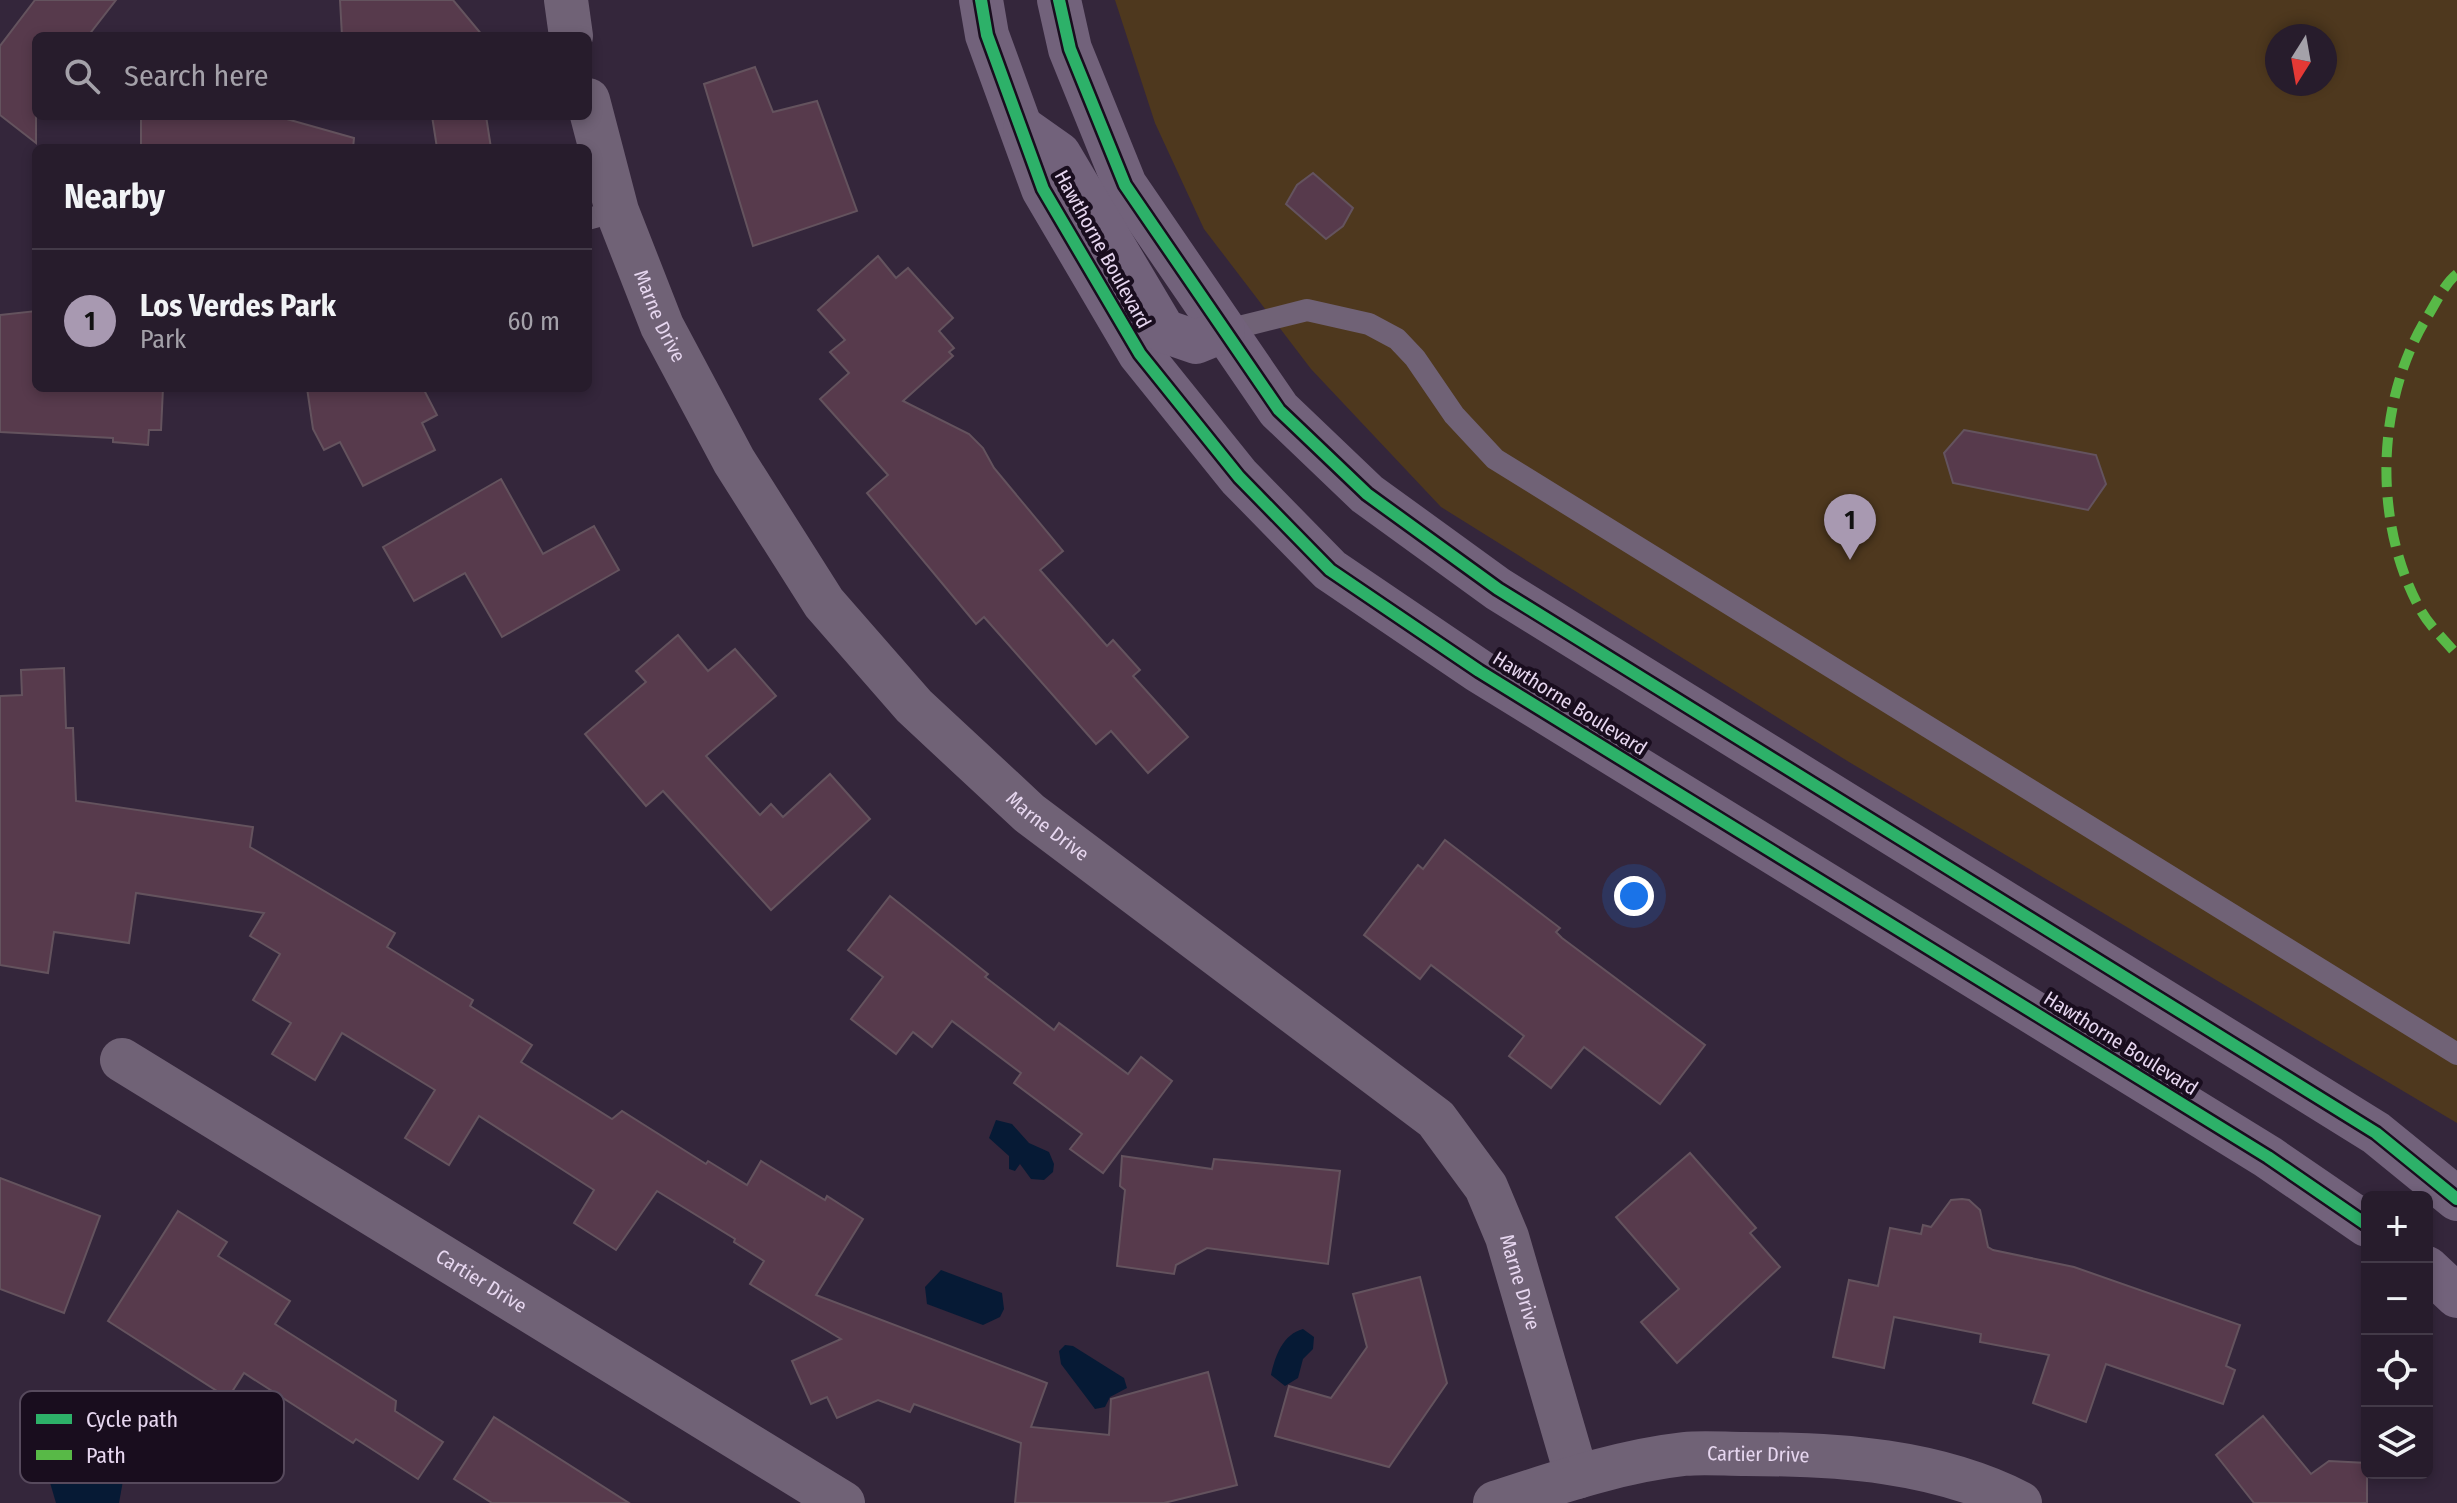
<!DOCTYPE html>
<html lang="en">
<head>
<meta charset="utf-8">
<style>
  body { margin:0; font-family:"Fira Sans Condensed",sans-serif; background:#332938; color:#f1f3f6 }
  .controls { position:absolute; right:24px; bottom:24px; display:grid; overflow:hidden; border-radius:12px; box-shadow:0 4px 12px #0003 }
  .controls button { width:72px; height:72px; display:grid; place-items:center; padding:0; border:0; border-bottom:2px solid #433a48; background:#271c2c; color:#f1f3f6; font:40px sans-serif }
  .compass { position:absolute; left:2265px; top:24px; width:72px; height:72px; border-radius:50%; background:#271c2c; box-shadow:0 4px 12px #0003; rotate:191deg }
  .you { position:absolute; left:1634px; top:896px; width:28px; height:28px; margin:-20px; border:6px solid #fff; border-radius:50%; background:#1a73e8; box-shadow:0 0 0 12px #1a73e833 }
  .badge { display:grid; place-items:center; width:52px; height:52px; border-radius:50%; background:#a899b1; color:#111; font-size:26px; font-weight:700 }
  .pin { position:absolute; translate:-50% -66px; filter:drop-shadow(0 2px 4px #0008) }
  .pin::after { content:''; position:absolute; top:42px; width:28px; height:24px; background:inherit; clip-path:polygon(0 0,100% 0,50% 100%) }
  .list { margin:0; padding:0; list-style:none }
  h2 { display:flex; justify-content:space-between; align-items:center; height:104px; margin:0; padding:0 32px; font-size:34px }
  h2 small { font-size:26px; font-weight:400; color:#a4a1a9 }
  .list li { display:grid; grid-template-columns:52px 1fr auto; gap:24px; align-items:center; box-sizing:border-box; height:144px; padding:0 32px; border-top:2px solid #433a48 }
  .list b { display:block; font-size:30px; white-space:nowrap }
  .list p { margin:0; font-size:26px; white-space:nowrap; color:#a4a1a9 }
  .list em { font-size:26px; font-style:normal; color:#a4a1a9 }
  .icon { flex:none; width:44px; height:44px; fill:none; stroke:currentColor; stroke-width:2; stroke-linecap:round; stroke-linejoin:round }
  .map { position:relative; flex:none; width:2457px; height:1503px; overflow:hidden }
  .search { position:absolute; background:#271c2c; box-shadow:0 4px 12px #0003; left:32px; top:32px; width:560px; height:88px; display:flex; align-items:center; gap:20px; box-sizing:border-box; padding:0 28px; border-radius:12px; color:#a4a1a9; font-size:30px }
  .panel { position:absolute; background:#271c2c; box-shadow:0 4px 12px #0003; left:32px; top:144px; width:560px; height:248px; border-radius:12px }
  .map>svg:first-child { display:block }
  .green { fill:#4e381e; fill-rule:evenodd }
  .water { fill:#061a35 }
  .building { fill:#573a4c; stroke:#64535e; stroke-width:2 }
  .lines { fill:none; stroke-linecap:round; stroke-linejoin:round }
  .service { stroke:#706276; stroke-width:22 }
  .minor { stroke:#706276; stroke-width:44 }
  .primary { stroke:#72627b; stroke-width:44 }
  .quiet { stroke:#58b947; stroke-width:10; stroke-dasharray:20 10; stroke-linecap:butt }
  .cycleway-casing { stroke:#190d1e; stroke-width:17 }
  .cycleway { stroke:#2db169; stroke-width:12 }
  .labels { text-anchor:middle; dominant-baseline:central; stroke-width:8; stroke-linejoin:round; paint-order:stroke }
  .street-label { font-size:20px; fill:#e7d7f0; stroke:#190d1e }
  .key { fill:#190d1e; stroke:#574a5d; stroke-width:2 }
  .key-label { font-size:22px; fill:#e7d7f0 }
</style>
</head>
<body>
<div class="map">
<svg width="2457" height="1503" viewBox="0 0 2457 1503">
  <rect width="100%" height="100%" fill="#34263b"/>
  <path class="green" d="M1115,0H2457V1123L1849,762L1441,507L1311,369L1204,229L1155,123ZM2277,36H2325V84H2277Z"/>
  <g class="water">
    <path d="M996,1120L1012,1124L1029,1143L1049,1152L1054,1164L1053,1172L1044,1180L1031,1179L1020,1164L1015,1171L1009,1169V1156L989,1138Z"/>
    <path d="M941,1270L1002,1293L1004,1309L1000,1317L983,1325L927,1304L925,1287Z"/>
    <path d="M1303,1329L1314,1337L1313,1349L1303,1359L1298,1378L1285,1386L1271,1375C1275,1356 1283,1334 1303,1329Z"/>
    <path d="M1065,1345L1073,1346L1124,1378L1127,1388L1110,1397L1105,1407L1095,1409L1061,1364L1059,1351Z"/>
    <path d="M75,1464L124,1475L119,1503H56L46,1469Z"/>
  </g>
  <g class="building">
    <path d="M35,0H116L88,36H36V143L0,115V46Z"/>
    <path d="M340,0H453L483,36H342Z"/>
    <path d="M755,67L773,112L817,101L857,211L753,246L704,84Z"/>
    <path d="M141,116H276L354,138L353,148H141Z"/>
    <path d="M432,116H486L491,148H437Z"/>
    <path d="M1313,173L1353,208L1343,226L1326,239L1286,204L1297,185Z"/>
    <path d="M878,256L896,278L908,268L953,318L939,331L954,348L949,352L953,356L903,401L969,434L983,448L994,468L1063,551L1040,570L1107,646L1113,640L1140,670L1133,676L1188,737L1148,773L1111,731L1096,744L984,617L976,624L867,493L888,475L820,399L849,373L830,352L845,340L818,310Z"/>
    <path d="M36,311V388H163L161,430H149L148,445L113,442V438L0,432V315Z"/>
    <path d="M307,388H423L437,415L422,423L435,450L363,486L340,442L324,450L313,429Z"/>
    <path d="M1964,430L2096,455L2106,484L2088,510L1953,483L1944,453Z"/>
    <path d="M501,479L543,554L594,526L619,570L502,637L465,573L414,601L383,547Z"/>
    <path d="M678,635L708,671L735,649L776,696L706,756L760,815L771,804L783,817L830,774L870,819L771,910L663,791L646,806L585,734L646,682L636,671Z"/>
    <path d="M64,668L66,728H73L76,801L253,827L250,847L395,933L387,947L473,1000L470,1006L532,1045L521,1062L612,1119L622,1111L706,1164L708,1161L747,1185L761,1161L825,1200L827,1196L863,1219L816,1295L1047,1383L1031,1427L1109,1435L1111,1399L1208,1372L1237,1485L1164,1503H1015L1021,1443L914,1404L910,1412L878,1400L837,1418L827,1397L811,1404L792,1361L841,1339L750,1284L764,1261L734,1242L735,1239L657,1191L616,1250L574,1223L594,1190L479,1116L449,1165L405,1138L435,1090L342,1033L315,1080L272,1054L291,1023L253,1000L280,954L250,936L264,913L136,893L129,943L54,932L48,973L0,965V696L22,695L21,670Z"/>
    <path d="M1445,840L1560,928L1556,932L1562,938L1705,1045L1660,1104L1584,1047L1551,1088L1509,1056L1524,1036L1431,965L1420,979L1364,935L1418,865L1423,869Z"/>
    <path d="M890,896L988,974L985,977L1054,1030L1059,1023L1128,1074L1141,1057L1172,1081L1103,1173L1070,1149L1082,1134L1014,1083L1021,1073L952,1021L932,1047L913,1032L896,1054L851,1019L883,977L848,950Z"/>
    <path d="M1690,1153L1756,1228L1750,1233L1780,1267L1677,1363L1641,1322L1679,1289L1616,1217Z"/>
    <path d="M1122,1156L1212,1169L1214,1159L1340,1171L1328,1264L1207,1248L1176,1265L1174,1274L1117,1266L1125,1190L1120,1186Z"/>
    <path d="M0,1178L100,1216L64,1313L0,1289Z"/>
    <path d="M1962,1199L1969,1200L1980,1210L1988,1247L1993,1250L2074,1267L2240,1325L2226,1366L2235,1370L2223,1404L2106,1364L2086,1422L2033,1403L2049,1355L1980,1342L1981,1334L1894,1317L1884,1368L1833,1357L1849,1280L1878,1286L1890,1228L1921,1234L1923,1225L1931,1227L1951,1200Z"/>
    <path d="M178,1211L227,1242L218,1256L290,1301L275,1324L396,1401L395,1411L443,1442L418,1479L356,1439L353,1443L244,1373L228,1398L108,1321Z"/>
    <path d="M1420,1277L1447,1383L1389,1467L1275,1436L1289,1386L1331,1398L1367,1347L1353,1294Z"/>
    <path d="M2263,1416L2311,1474L2329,1461L2367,1463V1503H2254L2216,1455Z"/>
    <path d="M494,1417L629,1503H492L454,1479Z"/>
  </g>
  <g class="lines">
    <g class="service">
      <path d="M588,219L617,211"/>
      <path d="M1223,331L1307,310L1369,324L1397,339L1415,358L1454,415L1495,459L2457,1054"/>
    </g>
    <g class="minor">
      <path d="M566,0L571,36"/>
      <path id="s1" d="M588,100L617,211L662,326L734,461L824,603L914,706L1029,813L1436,1119L1486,1187L1507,1237L1577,1477"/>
      <path id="s2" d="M122,1060L843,1503"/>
      <path id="s3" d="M1495,1503C1556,1483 1620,1461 1684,1454C1704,1452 1725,1454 1745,1454C1838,1454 1936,1460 2020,1503"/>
    </g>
    <g class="primary">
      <path d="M981,0L987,35L1043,189L1140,354L1239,477L1330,570L1479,671L2268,1157L2367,1225"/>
      <path d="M1059,0L1070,49L1125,185L1279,410L1367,494L1498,589L2376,1133L2457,1199"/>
      <path d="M1025,130L1059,154L1164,331L1196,342L1223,331"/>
      <path d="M2427,1268L2457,1296"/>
    </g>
    <path class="quiet" d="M2457,274C2444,284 2435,305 2426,319C2376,402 2373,521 2419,607C2428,625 2445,640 2457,655"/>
    <defs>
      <g id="cycleway">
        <path d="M981,0L987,35L1043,189L1140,354L1239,477L1330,570L1479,671L2268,1157L2367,1225"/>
        <path d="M1059,0L1070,49L1125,185L1279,410L1367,494L1498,589L2376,1133L2457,1199"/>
      </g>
    </defs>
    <use href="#cycleway" class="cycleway-casing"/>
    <use href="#cycleway" class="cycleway"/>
  </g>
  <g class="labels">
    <g class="street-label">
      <text transform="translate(1103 249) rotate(61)">Hawthorne Boulevard</text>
      <text stroke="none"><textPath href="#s1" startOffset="228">Marne Drive</textPath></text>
      <text transform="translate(1570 703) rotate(32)">Hawthorne Boulevard</text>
      <text stroke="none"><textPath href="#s1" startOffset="876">Marne Drive</textPath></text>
      <text transform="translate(2121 1043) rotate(32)">Hawthorne Boulevard</text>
      <text stroke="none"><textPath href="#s2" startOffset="422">Cartier Drive</textPath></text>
      <text stroke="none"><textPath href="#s1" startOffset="1548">Marne Drive</textPath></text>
      <text stroke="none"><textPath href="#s3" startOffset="270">Cartier Drive</textPath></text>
    </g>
  </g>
  <rect x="20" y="1391" width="264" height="92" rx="12" class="key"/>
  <rect x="36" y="1414" width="36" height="10" fill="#2db169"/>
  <rect x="36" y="1450" width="36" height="10" fill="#58b947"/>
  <g class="key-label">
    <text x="86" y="1427">Cycle path</text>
    <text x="86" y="1463">Path</text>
  </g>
</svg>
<div class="controls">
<button>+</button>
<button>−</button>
<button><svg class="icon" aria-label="locate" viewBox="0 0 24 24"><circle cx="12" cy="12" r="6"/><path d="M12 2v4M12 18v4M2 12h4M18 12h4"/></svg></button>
<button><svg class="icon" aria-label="layers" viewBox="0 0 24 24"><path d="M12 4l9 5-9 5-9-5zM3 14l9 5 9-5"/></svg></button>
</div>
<svg class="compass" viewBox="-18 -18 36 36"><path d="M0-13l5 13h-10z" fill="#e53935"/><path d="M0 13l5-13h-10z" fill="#a4a1a9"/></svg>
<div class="you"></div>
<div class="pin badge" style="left:1850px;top:560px">1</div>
<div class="search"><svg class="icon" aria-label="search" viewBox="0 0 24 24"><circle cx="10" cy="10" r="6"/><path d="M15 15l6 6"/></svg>Search here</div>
<section class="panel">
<h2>Nearby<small></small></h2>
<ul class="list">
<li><span class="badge">1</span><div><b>Los Verdes Park</b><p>Park</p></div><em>60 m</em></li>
</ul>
</section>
</div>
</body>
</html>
